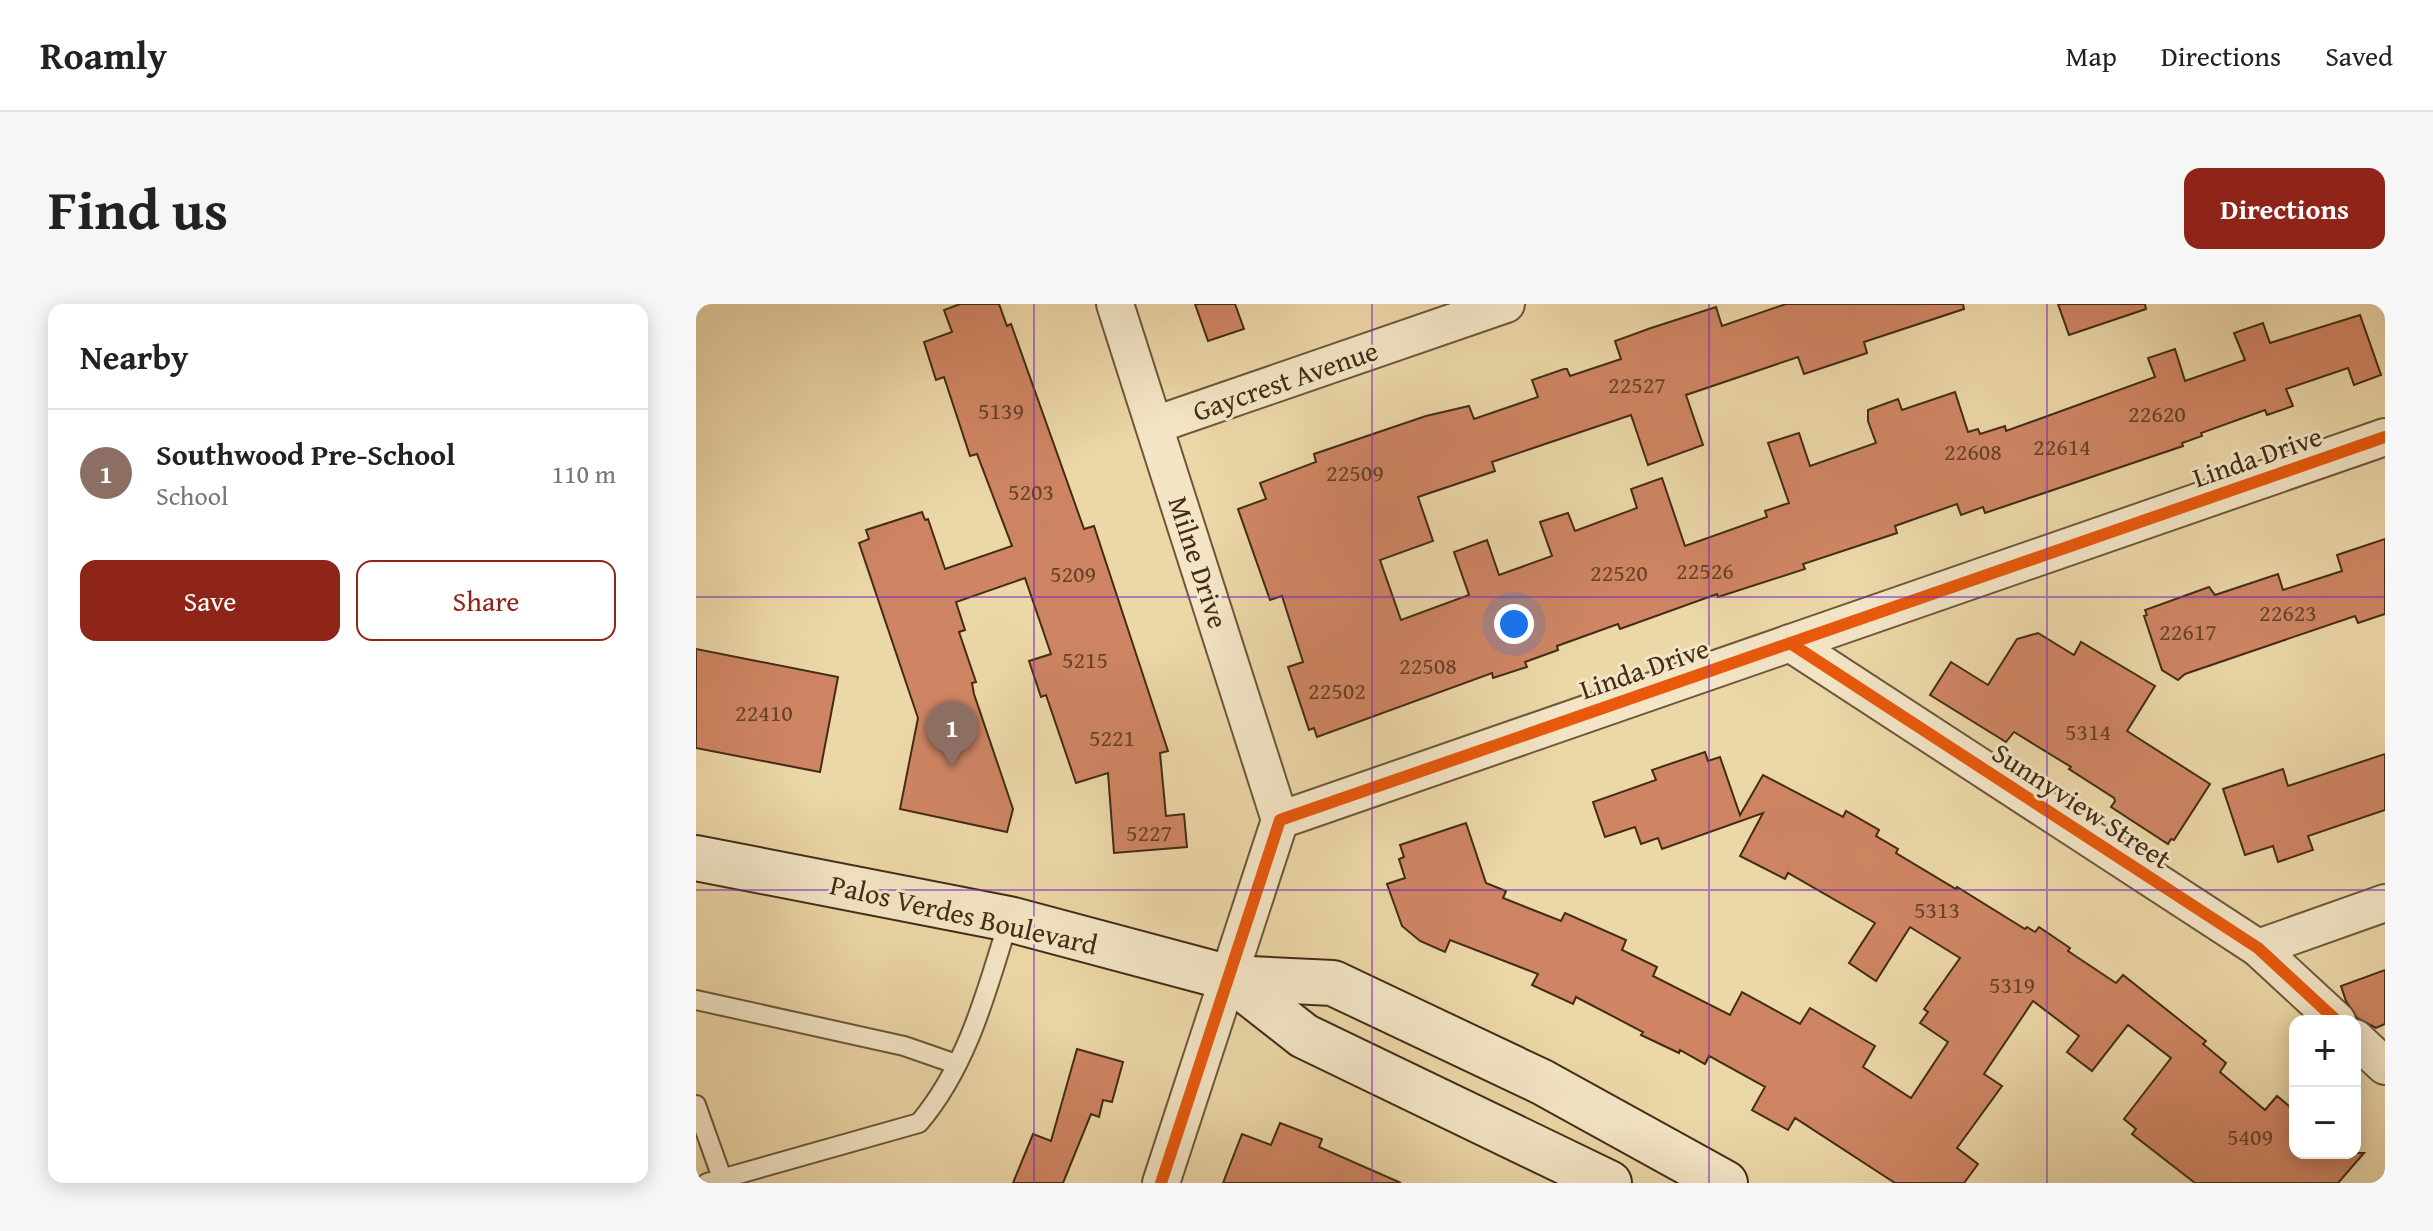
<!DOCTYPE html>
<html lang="en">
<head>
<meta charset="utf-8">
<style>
  body { margin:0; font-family:"Gentium Book Plus",serif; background:#f6f6f6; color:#222 }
  .controls { position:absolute; right:24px; bottom:24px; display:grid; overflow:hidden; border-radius:16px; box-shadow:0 4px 20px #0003 }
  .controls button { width:72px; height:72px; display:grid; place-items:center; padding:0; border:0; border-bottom:2px solid #e0e0e0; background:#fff; color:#222; font:40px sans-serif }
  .you { position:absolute; left:818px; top:320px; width:28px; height:28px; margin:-20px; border:6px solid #fff; border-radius:50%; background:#1a73e8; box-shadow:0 0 0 12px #1a73e833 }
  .badge { display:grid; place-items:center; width:52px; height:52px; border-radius:50%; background:#8f2418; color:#fff; font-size:26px; font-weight:700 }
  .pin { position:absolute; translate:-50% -66px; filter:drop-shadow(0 2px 4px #0008) }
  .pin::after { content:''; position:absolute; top:42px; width:28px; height:24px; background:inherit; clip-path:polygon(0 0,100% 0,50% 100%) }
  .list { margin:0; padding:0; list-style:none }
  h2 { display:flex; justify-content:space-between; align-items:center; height:104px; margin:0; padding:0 32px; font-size:34px }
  h2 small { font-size:26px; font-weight:400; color:#767676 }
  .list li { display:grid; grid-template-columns:52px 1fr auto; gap:24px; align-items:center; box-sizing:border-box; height:128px; padding:0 32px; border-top:2px solid #e0e0e0 }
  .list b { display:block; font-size:30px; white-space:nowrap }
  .list p { margin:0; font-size:26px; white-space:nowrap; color:#767676 }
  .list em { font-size:26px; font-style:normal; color:#767676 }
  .actions { display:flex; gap:16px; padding:24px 32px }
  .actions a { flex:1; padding:18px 0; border:2px solid #8f2418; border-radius:16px; text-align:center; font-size:28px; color:#8f2418 }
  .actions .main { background:#8f2418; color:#fff }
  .map { position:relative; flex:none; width:1689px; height:879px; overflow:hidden; border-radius:16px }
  header { display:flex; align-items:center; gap:48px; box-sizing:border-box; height:112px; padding:0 40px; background:#fff; border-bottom:2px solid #e0e0e0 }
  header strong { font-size:38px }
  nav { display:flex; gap:44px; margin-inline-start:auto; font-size:28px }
  .intro { display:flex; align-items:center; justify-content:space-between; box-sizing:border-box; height:192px; padding:0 48px }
  h1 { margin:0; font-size:56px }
  .button { padding:20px 36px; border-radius:16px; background:#8f2418; color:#fff; font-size:28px; font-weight:700 }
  main { display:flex; gap:48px; padding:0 48px }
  aside { flex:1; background:#fff; border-radius:16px; box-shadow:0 4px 20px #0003 }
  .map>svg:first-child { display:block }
  .building { fill:#cf8563; stroke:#422c15; stroke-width:2 }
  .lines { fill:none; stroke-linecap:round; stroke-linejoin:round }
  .lane-casing { stroke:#6c573a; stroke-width:22 }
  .street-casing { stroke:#6c573a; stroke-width:40 }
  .secondary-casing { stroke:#422c15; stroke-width:48 }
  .lane { stroke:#f3e5c6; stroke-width:18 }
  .street { stroke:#f3e5c6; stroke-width:36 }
  .secondary { stroke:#f3e5c6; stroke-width:44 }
  .cycleway-casing { stroke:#f3e5c6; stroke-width:17 }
  .cycleway { stroke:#e8590c; stroke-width:12 }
  .grid { fill:none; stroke:#7b2cbf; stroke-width:2; stroke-opacity:0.55 }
  .labels { text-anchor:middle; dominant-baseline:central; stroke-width:6; stroke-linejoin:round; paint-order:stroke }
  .number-label { font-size:24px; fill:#654228 }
  .street-label { font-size:28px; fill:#422c15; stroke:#f3e5c6 }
</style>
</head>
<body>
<header>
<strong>Roamly</strong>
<nav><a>Map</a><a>Directions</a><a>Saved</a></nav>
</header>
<div class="intro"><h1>Find us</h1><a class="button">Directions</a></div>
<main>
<aside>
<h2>Nearby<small></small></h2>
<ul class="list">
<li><span class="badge" style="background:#8d6e63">1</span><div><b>Southwood Pre-School</b><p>School</p></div><em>110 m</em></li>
</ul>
<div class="actions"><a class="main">Save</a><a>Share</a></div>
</aside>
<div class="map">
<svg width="1689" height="879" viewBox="0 0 1689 879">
  <rect width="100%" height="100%" fill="#ecd7a7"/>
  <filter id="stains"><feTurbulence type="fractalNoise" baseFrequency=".0025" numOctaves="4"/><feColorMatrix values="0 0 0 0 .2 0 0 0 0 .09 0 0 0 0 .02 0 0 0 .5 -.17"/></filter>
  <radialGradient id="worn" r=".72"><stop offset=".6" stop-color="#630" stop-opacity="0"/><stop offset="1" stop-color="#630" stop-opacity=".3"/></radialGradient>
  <g class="building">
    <path d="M264,0H303L311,22L315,20L388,225L398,222L472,447L464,449L470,512L488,510L491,543L418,549L412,469L380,479L350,391L345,393L333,357L355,350L329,274L260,298L269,326L263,328L280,378L276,379L278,390L317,505L311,528L204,505L222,414L163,239L173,235L170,226L226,208L229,216L232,215L249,265L316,242L281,150L274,152L248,73L240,76L228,38L256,28L248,6Z"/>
    <path d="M499,0H539L548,25L512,37Z"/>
    <path d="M1090,0H1267L1268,5L1168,38L1171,49L1108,70L1102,53L990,91L1007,141L952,161L935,111L796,158L799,167L722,193L737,237L684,256L705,316L773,291L758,248L791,236L803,271L856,252L844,218L872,209L879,227L941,204L935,185L966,174L989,242L1071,213L1069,207L1093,199L1072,139L1103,129L1114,162L1180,139L1172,117V106L1202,95L1206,106L1259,88L1272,128L1282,125L1284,130L1309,122L1310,127L1459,73L1452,54L1479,45L1489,77L1549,56L1538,29L1567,19L1574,39L1664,11L1685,71L1658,81L1652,64L1590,85L1597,102L1571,111L1569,106L1505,129L1506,132L1486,139L1487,142L1289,209L1287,203L1265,211L1261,200L1199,222L1201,229L1107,260L1109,265L1022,293L1021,290L924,325L922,320L861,342L862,346L829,358L831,363L797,374L796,369L621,433L618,424L613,426L592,363L607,358L586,292L574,296L542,205L570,195L564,179L620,158L618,150L730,112L773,102L778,115L842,93L836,76L868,65H871L874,72L925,55L919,37L955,24L1020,3L1026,22Z"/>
    <path d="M1362,0H1449L1450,5L1373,31Z"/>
    <path d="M1689,235V310L1662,319L1659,312L1489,370L1482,376L1466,366L1448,312L1451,311L1449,306L1513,283L1519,291L1582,270L1587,286L1646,267L1641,251Z"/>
    <path d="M1342,329L1378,351L1385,338L1459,382L1431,427L1514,480L1478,536L1475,535L1472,540L1415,503L1419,497L1418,494L1373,465L1375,463L1318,428L1310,438L1234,391L1255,358L1292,381L1321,335Z"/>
    <path d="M0,345L142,373L124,468L0,444Z"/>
    <path d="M1009,448L1012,457L1024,453L1044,511L1067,471L1147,513L1150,507L1183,526L1180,532L1202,545L1200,549L1260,585L1261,583L1329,625L1331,623L1339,628L1343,623L1374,644L1372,647L1420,679L1427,671L1510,737L1507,740L1530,759L1524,768L1569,806L1581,792L1599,807V849H1668L1642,879H1499L1436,830L1440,825L1428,815L1475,754L1432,721L1396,767L1371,748L1383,732L1337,697L1288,770L1306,782L1261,844L1282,860L1268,879H1199L1099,814L1092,826L1056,806L1069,783L1013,752L1009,760L984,746L983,749L945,731L947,728L880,693L877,700L836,681L842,670L754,636L749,648L724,637L706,622L691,580L709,574L703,555L708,553L704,541L770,519L790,579L810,587L807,594L865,617L869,609L930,636L926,646L961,663L957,672L1034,711L1046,688L1104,720L1114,704L1179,742L1167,763L1215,794L1252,738L1224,719L1232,708L1228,705L1264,654L1214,623L1180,677L1153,659L1179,619L1092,569L1089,575L1044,552L1067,509L966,545L962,534L945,540L939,523L909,533L897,498L960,476L956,466Z"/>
    <path d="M1689,450V506L1612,532L1617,546L1582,558L1577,542L1549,551L1527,485L1587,465L1592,482Z"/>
    <path d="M1689,666V720L1680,724L1661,714L1650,697L1645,682Z"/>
    <path d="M381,745L427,758L416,798L407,796L403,813L395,810L367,879H317L337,830L355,837Z"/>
    <path d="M584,819L626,835L623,843L705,879H527L546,830L575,841Z"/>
  </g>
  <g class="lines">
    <defs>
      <g id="lane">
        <path d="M0,696L208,742L260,760"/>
        <path d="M0,801L26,874"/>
        <path d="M11,879L223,819C272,761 291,686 313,615"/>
      </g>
      <g id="street">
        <path d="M419,0L584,516"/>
        <path d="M459,121L810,0"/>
        <path d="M1094,339L1562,644L1641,717"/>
        <path d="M1562,644L1689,599"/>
        <path d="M1659,734L1689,762"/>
        <path d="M465,879L584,516L1689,133"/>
      </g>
      <g id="secondary">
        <path d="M0,554L313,615L534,674L637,679L846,778L1029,879"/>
        <path d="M534,674L608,732L913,879"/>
      </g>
    </defs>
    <use href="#lane" class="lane-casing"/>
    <use href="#street" class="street-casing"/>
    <use href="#secondary" class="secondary-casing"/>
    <use href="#lane" class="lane"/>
    <use href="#street" class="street"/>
    <use href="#secondary" class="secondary"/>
    <defs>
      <g id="cycleway">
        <path d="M1094,339L1562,644L1641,717"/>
        <path d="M465,879L584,516L1689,133"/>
      </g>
    </defs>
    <use href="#cycleway" class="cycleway-casing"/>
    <use href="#cycleway" class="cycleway"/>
  </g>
  <path class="grid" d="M338,0V879M676,0V879M1013,0V879M1351,0V879M0,293H1689M0,586H1689"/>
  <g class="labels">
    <g class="number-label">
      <text x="941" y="80">22527</text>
      <text x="305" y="106">5139</text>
      <text x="1461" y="109">22620</text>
      <text x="1366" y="142">22614</text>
      <text x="1277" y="147">22608</text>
      <text x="659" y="168">22509</text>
      <text x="335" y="187">5203</text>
      <text x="1009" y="266">22526</text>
      <text x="923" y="268">22520</text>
      <text x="377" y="269">5209</text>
      <text x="1592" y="308">22623</text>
      <text x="1492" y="327">22617</text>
      <text x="389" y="355">5215</text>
      <text x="732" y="361">22508</text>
      <text x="641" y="386">22502</text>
      <text x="68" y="408">22410</text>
      <text x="1392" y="427">5314</text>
      <text x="416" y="433">5221</text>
      <text x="453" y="528">5227</text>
      <text x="1241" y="605">5313</text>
      <text x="1316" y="680">5319</text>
      <text x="1554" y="832">5409</text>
    </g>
    <g class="street-label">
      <text transform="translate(589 76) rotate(-19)">Gaycrest Avenue</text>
      <text transform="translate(1561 152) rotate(-19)">Linda Drive</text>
      <text transform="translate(503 258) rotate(72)">Milne Drive</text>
      <text transform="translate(948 364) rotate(-19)">Linda Drive</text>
      <text transform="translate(1386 501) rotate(33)">Sunnyview Street</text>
      <text transform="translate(268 610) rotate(13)">Palos Verdes Boulevard</text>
    </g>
  </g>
  <rect width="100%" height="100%" filter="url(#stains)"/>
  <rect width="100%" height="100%" fill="url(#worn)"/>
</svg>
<div class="controls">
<button>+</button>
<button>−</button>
</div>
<div class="you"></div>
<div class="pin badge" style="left:256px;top:463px;background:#8d6e63">1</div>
</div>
</main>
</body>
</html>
